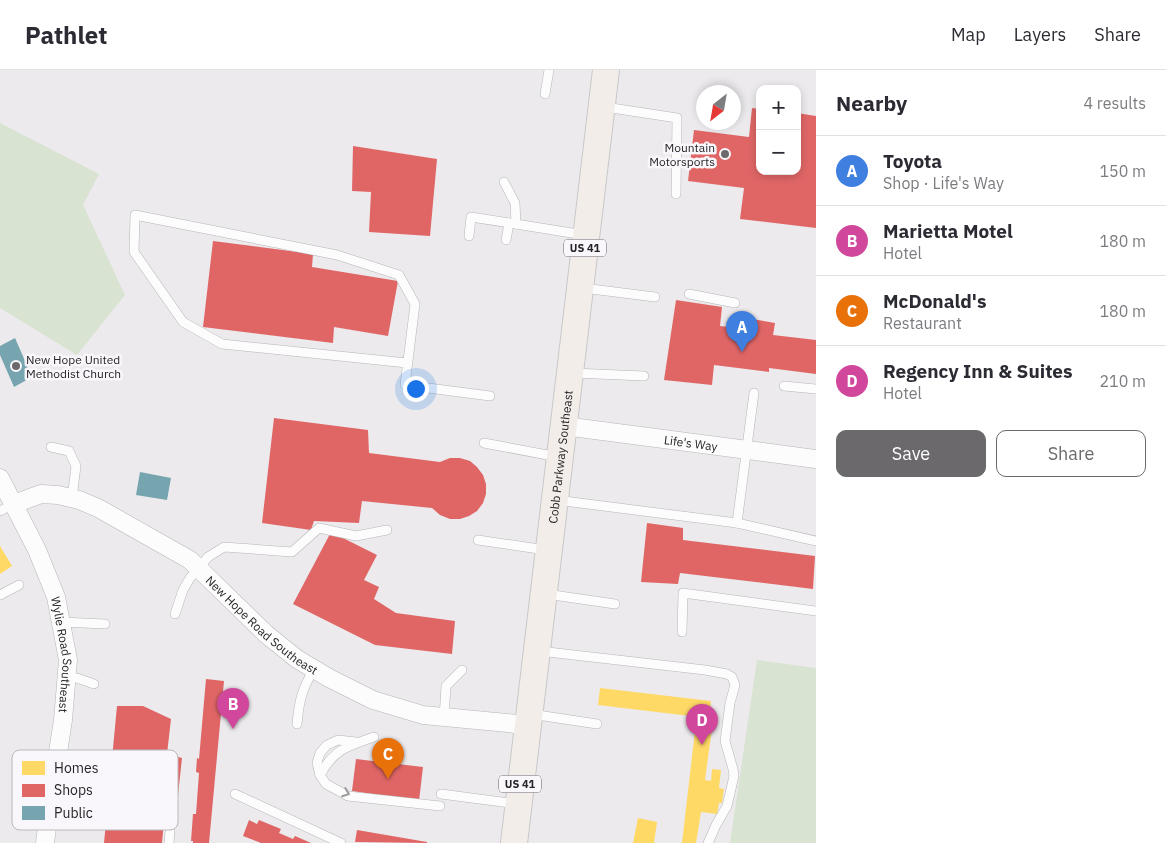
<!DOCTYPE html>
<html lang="en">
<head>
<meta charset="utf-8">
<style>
  body { margin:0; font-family:"IBM Plex Sans",sans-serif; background:#f7f7f7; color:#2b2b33 }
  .controls { position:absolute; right:15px; top:15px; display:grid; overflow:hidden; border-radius:10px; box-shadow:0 2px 8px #0003 }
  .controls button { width:45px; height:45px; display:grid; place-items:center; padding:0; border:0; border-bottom:1px solid #e1e1e2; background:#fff; color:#2b2b33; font:25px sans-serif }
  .compass { position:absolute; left:696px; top:15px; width:45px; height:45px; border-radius:50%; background:#fff; box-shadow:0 2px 8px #0003; rotate:211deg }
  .you { position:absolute; left:415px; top:318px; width:18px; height:18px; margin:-12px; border:4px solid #fff; border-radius:50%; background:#1a73e8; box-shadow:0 0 0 8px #1a73e833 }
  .badge { display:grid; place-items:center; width:32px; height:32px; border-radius:50%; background:#6b696c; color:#fff; font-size:16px; font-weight:700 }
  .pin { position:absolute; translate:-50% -41px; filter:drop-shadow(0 1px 2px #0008) }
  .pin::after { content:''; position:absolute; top:26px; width:18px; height:15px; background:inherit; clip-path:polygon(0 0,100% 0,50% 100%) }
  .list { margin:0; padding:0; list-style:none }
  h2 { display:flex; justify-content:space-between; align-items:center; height:65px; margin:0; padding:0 20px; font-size:21px }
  h2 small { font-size:16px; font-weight:400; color:#7c7c81 }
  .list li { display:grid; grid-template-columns:32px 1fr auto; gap:15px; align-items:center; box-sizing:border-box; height:70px; padding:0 20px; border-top:1px solid #e1e1e2 }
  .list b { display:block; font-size:19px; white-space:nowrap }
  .list p { margin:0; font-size:16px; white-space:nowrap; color:#7c7c81 }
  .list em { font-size:16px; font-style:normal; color:#7c7c81 }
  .actions { display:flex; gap:10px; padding:15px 20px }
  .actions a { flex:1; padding:11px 0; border:1px solid #6b696c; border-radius:10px; text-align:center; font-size:18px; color:#6b696c }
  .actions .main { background:#6b696c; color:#fff }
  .map { position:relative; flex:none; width:816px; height:773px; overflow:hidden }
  header { display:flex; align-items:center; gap:30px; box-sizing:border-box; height:70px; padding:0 25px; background:#fff; border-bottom:1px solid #e1e1e2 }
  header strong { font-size:24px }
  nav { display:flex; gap:28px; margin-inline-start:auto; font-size:18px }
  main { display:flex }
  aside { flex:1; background:#fff }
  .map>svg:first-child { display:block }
  .green { fill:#d9e3d2 }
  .homes { fill:#ffd966 }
  .shops { fill:#e06666 }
  .public { fill:#76a5af }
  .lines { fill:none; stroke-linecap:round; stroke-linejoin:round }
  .lane-casing { stroke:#b6b5b7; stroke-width:10 }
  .street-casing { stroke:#b6b5b7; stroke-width:19 }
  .primary-casing { stroke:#c8c8c9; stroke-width:28 }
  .lane { stroke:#fcfcfc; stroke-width:9 }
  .street { stroke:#fcfcfc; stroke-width:18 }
  .primary { stroke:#f3ede9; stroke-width:26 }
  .oneway { stroke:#9b9b9c }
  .poi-dot { fill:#6b696c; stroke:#f9f7fb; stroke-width:2 }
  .labels { text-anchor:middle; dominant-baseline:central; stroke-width:5; stroke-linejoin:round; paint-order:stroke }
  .shield { fill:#f9f7fb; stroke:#656366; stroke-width:1 }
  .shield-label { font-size:11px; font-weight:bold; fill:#252426 }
  .poi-label { font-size:12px; fill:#252426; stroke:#f9f7fb; text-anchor:end }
  .street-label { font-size:12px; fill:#252426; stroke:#f9f7fb }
  .key { fill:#f9f7fb; stroke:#b9b8bb; stroke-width:1 }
  .key-label { font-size:14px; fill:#252426 }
</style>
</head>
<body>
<header>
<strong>Pathlet</strong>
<nav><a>Map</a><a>Layers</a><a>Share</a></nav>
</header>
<main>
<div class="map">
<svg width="816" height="773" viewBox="0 0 816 773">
  <rect width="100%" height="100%" fill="#eceaed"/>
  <g class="green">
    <path d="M0,53L99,104L83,135L125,225L77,285L0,238Z"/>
    <path d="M757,590L816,598V773H730Z"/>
  </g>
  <g class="homes">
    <path d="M0,476L12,496L0,504Z"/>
    <path d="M600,618L711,631L710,643L714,644L705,710L711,711L712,699L721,700L719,718L724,719L722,733H719L717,744L701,742L696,773H682L696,652L690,646L598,635Z"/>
    <path d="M638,748L657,752L654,773H633Z"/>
  </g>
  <g class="shops">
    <path d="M752,38L760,39V101H797V43L816,46V158L740,149L744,118L688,111L694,60L749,67Z"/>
    <path d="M353,76L437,89L430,166L369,162L371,122L352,121Z"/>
    <path d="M213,171L313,184L312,197L398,211L388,266L334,257L333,273L203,257Z"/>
    <path d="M676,230L722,237L720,256L737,258L740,247L775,253L773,265L816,270V304L769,298V302L714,295L712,315L664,310Z"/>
    <path d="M274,348L368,360L369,383L440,392L450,388H460L470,391L477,397L483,405L486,414V424L483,433L477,441L469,446L460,449H450L440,445L432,438L362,431L359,453L314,451L311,460L262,453Z"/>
    <path d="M647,453L683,458V470L815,486L813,519L680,503L678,514L641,512Z"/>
    <path d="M331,462L377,485L364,510L379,517L374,529L396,543L455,551L452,584L375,575L293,534Z"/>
    <path d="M206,609L224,611L209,773H193V771H191L193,744H196L199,703L196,702L197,688L199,689Z"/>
    <path d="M117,636H143L171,649L167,684L182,688L175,753L164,751L162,773H104Z"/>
    <path d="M356,689L423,697L419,731L352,721Z"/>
    <path d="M249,750L257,754L259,750L281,759L279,763L293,769L295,766L311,773H261L243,766Z"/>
    <path d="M357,760L427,772V773L355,772Z"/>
  </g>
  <g class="public">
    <path d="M15,268L32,307L14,317L0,285V276Z"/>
    <path d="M140,402L171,408L167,430L136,425Z"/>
  </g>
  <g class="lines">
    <defs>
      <g id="lane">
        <path d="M545,24L549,0"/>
        <path d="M605,37L677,48L676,124"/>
        <path d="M504,112L515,133L516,154L584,165"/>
        <path d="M469,166L471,147L516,154"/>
        <path d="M506,170L509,153"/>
        <path d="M583,218L655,227"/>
        <path d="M689,224L735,233"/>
        <path d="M407,293L222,274L183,252L134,182L135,145L337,185L399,205L415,234L405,315L490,326"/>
        <path d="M573,303L644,306"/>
        <path d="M784,316L816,319"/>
        <path d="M754,323L737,453L816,471"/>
        <path d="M484,373L558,387"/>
        <path d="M51,377L69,381L76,396L72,428"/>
        <path d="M556,430L737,453"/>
        <path d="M0,441L14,434"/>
        <path d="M478,470L546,480"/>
        <path d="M546,524L615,534"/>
        <path d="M0,525L19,515"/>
        <path d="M175,544L183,520L190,508L208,487L224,477L292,482L319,458L356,466L387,460"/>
        <path d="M61,552L105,554"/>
        <path d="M682,562L683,523L816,541"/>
        <path d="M539,581L705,600L727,604L732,607L735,615L730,633L725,671L733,699L734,706L727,736L716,755L708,773"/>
        <path d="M67,608H77L94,614"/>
        <path d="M531,644L597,654"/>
        <path d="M444,648L446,616L462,600"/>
        <path d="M297,654C299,631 302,619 314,599"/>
        <path d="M374,667C348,676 334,679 320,705L326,714L348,726L440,736"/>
        <path d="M55,700L85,704"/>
        <path d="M320,705L317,693L320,683L327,675L338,670L356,672"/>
        <path d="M235,724L341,773"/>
        <path d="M441,724L517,734"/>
        <path d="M169,773L170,761"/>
      </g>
      <g id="street">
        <path id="s1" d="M564,356L816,389"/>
        <path id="s2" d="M0,408L37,480L56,527L68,590L63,650L50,734L45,773"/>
        <path id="s3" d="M14,434L41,424L58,425L79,430L98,438L190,490L266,564L297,589L329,608L373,630L423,645L528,655"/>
      </g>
      <g id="primary">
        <path id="s4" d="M514,773L606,0"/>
      </g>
    </defs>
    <use href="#lane" class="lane-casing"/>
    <use href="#street" class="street-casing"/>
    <use href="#primary" class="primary-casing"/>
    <use href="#lane" class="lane"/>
    <use href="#street" class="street"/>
    <use href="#primary" class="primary"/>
  </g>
  <defs><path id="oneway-chevron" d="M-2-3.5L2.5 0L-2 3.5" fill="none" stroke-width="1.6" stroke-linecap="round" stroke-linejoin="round" transform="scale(1.25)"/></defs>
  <use class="oneway" href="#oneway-chevron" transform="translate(346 723) rotate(21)"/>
  <g class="poi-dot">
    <circle cx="725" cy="84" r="5"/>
    <circle cx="16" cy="296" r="5"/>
  </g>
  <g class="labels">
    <g class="shield">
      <rect x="564" y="169.5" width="42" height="17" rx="4"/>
      <rect x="499" y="705.5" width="42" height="17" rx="4"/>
    </g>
    <g class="shield-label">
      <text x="585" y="178">US 41</text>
      <text x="520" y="714">US 41</text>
    </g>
    <g class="poi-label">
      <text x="715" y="77">Mountain<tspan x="715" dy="14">Motorsports</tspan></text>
      <text x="26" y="289" text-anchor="start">New Hope United<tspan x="26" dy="14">Methodist Church</tspan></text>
    </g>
    <g class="street-label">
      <text stroke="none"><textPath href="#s1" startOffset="128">Life's Way</textPath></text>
      <text stroke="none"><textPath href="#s4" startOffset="389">Cobb Parkway Southeast</textPath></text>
      <text stroke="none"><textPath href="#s3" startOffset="291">New Hope Road Southeast</textPath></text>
      <text stroke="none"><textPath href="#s2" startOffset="190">Wylie Road Southeast</textPath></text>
    </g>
  </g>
  <rect x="12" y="680" width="166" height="80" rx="8" class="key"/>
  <rect x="22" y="691" width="23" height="14" fill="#ffd966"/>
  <rect x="22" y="714" width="23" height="13" fill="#e06666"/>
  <rect x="22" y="736" width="23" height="14" fill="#76a5af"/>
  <g class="key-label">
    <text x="54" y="703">Homes</text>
    <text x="54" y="725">Shops</text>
    <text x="54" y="748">Public</text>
  </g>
</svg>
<div class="controls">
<button>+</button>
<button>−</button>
</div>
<svg class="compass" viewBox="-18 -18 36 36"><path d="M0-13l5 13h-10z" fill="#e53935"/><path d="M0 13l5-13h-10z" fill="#7c7c81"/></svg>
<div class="you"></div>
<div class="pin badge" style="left:742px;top:282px;background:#3f7fe0">A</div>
<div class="pin badge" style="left:233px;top:659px;background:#d1479c">B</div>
<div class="pin badge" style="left:388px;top:709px;background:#e8710a">C</div>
<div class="pin badge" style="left:702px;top:675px;background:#d1479c">D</div>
</div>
<aside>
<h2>Nearby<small>4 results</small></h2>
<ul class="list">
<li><span class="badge" style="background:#3f7fe0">A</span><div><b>Toyota</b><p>Shop · Life's Way</p></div><em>150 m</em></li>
<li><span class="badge" style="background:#d1479c">B</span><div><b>Marietta Motel</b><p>Hotel</p></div><em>180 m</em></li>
<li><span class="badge" style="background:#e8710a">C</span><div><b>McDonald's</b><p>Restaurant</p></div><em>180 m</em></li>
<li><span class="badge" style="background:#d1479c">D</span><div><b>Regency Inn &amp; Suites</b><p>Hotel</p></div><em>210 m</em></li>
</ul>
<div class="actions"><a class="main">Save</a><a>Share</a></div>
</aside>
</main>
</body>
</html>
